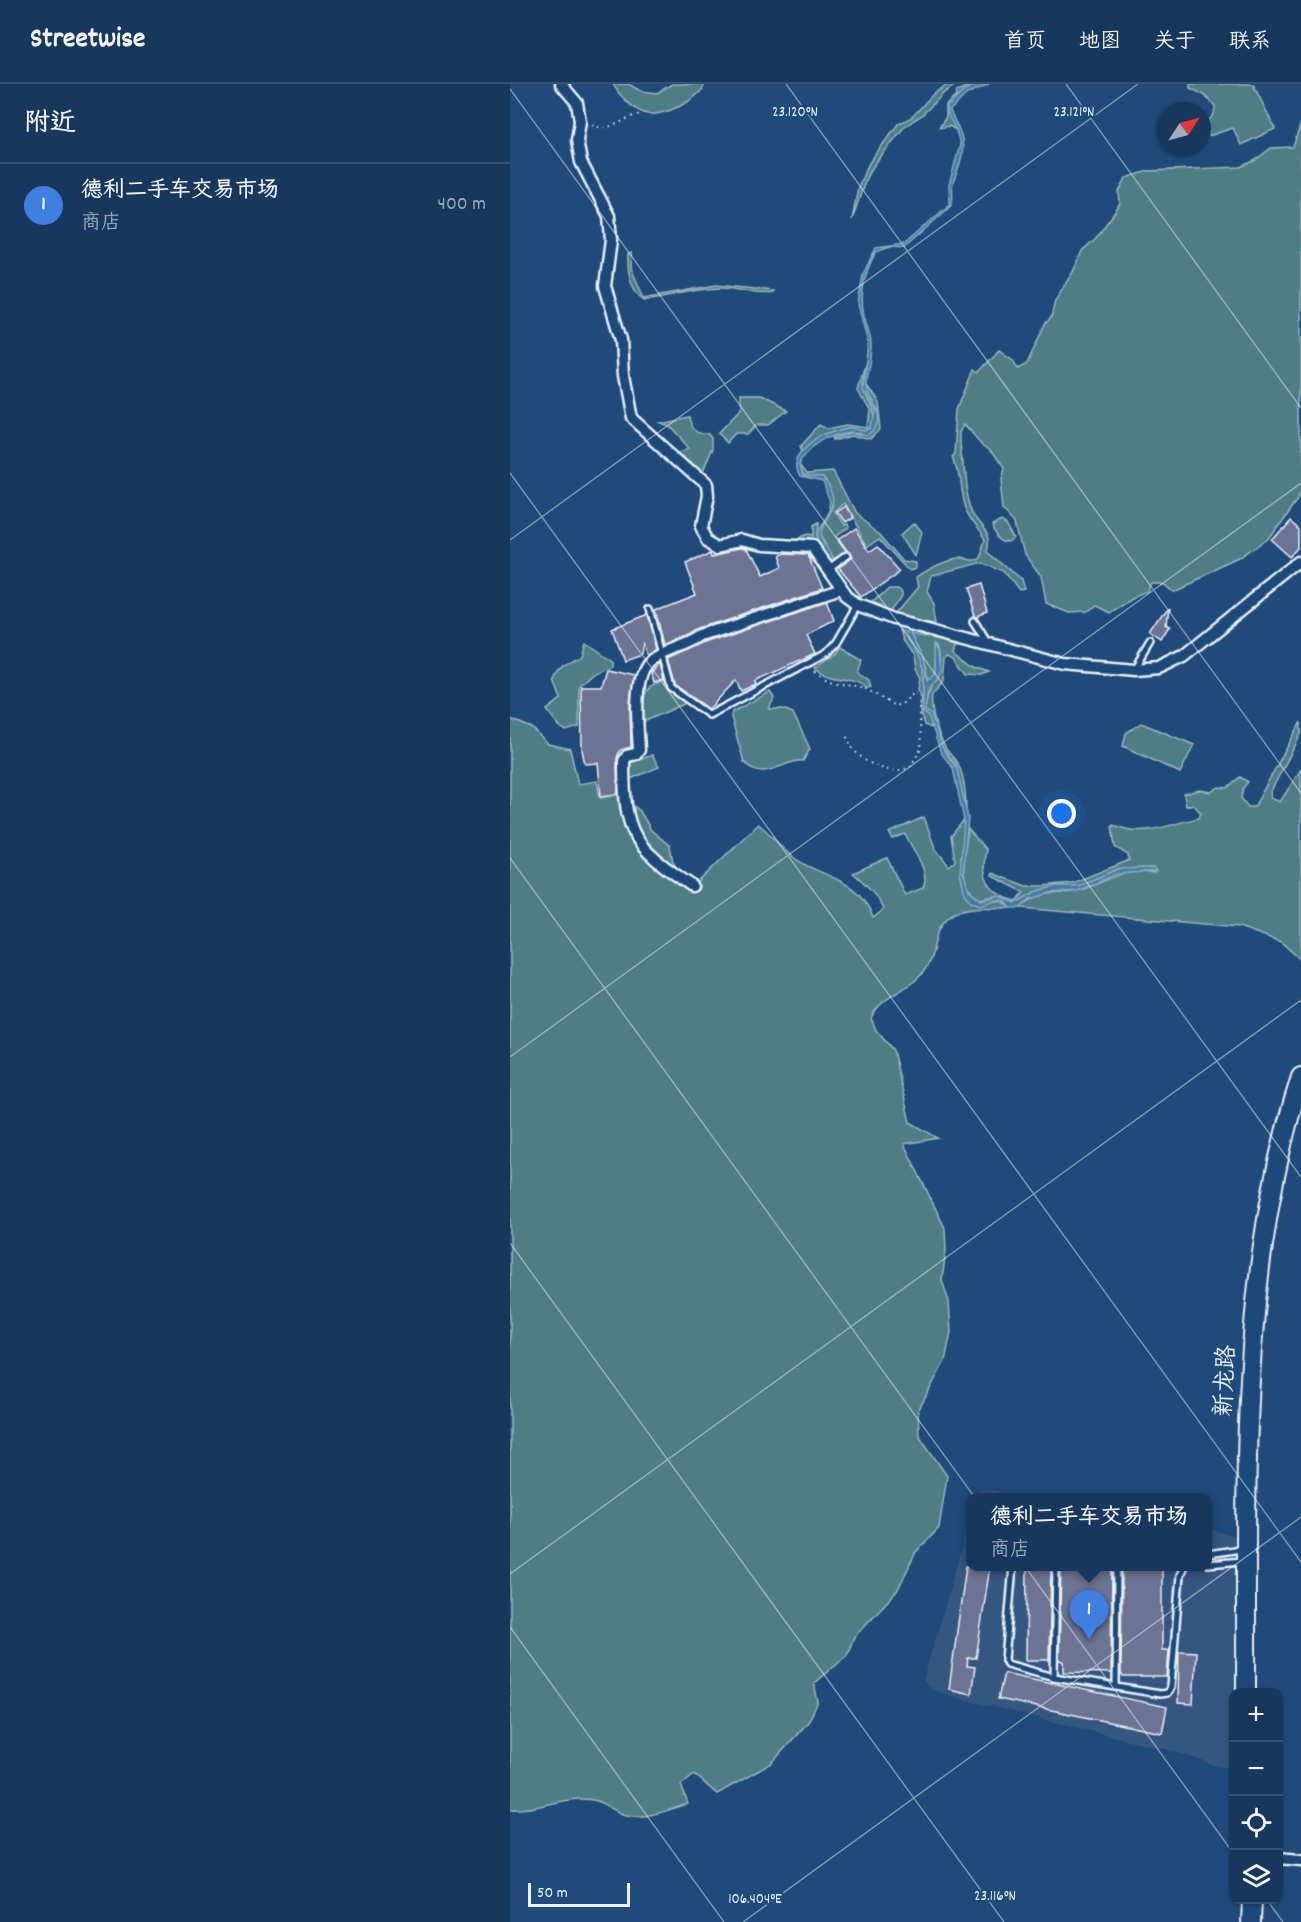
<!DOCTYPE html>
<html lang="zh">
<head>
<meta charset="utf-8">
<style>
  body { margin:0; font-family:Dekko,"LXGW WenKai TC",sans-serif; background:#244365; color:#f1f3f6 }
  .controls { position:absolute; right:18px; bottom:18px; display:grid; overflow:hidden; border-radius:12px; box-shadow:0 2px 4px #0004 }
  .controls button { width:54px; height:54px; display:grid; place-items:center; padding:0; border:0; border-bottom:2px solid #365272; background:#17385c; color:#f1f3f6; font:30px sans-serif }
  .compass { position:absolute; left:647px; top:18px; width:54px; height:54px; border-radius:50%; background:#17385c; box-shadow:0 2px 4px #0004; rotate:54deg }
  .scale { position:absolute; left:18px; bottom:15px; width:102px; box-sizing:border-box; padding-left:6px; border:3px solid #e8f1f8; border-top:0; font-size:16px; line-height:21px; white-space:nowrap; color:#e8f1f8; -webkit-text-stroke:4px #1f4a7a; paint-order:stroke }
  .you { position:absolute; left:552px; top:730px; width:21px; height:21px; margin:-15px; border:4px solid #fff; border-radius:50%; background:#1a73e8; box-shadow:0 0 0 9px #1a73e833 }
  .badge { display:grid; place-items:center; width:39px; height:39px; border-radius:50%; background:#ffd166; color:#fff; font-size:20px; font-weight:700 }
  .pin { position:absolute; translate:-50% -50px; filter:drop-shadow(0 2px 3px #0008) }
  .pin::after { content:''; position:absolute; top:32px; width:21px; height:18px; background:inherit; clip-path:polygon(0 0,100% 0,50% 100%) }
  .popup { position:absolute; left:456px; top:1409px; width:246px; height:78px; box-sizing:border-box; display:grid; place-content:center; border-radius:12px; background:#17385c; filter:drop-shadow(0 2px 4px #0005); font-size:20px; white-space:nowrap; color:#9eacbb }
  .popup b { font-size:22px; color:#f1f3f6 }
  .popup::after { content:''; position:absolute; left:50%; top:100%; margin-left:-12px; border:12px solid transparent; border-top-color:#17385c }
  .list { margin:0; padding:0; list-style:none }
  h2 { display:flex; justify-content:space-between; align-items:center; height:78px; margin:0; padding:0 24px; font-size:26px }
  h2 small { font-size:20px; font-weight:400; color:#9eacbb }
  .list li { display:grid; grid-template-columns:39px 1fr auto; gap:18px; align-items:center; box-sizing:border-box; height:84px; padding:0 24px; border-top:2px solid #365272 }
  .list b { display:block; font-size:22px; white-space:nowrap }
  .list p { margin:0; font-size:20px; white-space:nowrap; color:#9eacbb }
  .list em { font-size:20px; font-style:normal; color:#9eacbb }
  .icon { flex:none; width:33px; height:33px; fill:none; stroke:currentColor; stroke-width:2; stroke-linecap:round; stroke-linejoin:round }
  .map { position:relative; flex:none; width:791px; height:1838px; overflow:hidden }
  header { display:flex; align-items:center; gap:36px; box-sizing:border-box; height:84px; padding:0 30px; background:#17385c; border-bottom:2px solid #365272 }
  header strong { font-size:28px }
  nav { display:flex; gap:33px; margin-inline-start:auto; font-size:21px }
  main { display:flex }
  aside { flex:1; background:#17385c }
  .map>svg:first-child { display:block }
  .built { fill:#365681 }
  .green { fill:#507d86; stroke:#9cb7bf; stroke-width:1.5 }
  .water { fill:#457ca1; stroke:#86abc4; stroke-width:1.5 }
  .building { fill:#6d7392; stroke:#e8f1f8; stroke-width:1.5 }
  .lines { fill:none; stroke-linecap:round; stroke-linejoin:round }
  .lane-casing { stroke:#e8f1f8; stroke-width:10 }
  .street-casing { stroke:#e8f1f8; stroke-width:15 }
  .primary-casing { stroke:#e8f1f8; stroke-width:22 }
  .path { stroke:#e8f1f8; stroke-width:2; stroke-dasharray:1.5 4.5; stroke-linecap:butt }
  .lane { stroke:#1f4a7a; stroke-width:5 }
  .street { stroke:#1f4a7a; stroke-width:10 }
  .primary { stroke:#1f4a7a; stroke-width:18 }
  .ticks { fill:none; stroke:#e8f1f8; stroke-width:1.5; stroke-opacity:0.45 }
  .labels { text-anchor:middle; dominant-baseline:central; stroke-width:4.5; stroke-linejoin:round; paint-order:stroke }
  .street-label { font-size:24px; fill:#e8f1f8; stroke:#1f4a7a }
  .ticks-label { font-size:15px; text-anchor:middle; fill:#e8f1f8; stroke:#1f4a7a; stroke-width:4.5; stroke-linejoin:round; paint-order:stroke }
</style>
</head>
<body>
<header>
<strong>Streetwise</strong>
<nav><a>首页</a><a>地图</a><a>关于</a><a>联系</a></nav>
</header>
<main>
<aside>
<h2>附近<small></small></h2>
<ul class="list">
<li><span class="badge" style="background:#3f7fe0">1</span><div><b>德利二手车交易市场</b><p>商店</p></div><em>400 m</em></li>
</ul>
</aside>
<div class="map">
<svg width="791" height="1838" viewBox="0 0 791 1838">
  <rect width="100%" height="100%" fill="#1f4a7a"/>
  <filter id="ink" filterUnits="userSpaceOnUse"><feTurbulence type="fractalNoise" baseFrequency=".0167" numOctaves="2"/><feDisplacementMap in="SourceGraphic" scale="12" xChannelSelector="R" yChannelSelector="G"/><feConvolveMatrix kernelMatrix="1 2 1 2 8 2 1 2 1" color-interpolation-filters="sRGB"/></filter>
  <g filter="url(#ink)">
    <g class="built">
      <path d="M468,1406H479L520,1413H463Z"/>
      <path d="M460,1435V1482H698V1445L729,1453L731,1608H724V1680L720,1684L706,1682L667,1668L439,1612L422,1605L413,1597Z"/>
    </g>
    <g class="green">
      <path d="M103,0H118L131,7L147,9L162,0H195C190,16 150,35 134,29C122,25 108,10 103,0Z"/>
      <path d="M439,0H447L434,9L412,31L395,42L364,81L356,94L342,136L348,103L359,79L388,40L402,33L424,9Z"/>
      <path d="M463,0H471L455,6L437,23L446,46L439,42L429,44L436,33V21L446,12L447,7Z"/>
      <path d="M680,0H743L765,45L731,61L723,44L699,52L695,40L704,31L705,22L694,11L680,4Z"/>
      <path d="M791,39V404L788,413L758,455L730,475L662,506L653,498H641L637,507L622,513L599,528L584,521L576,528L559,529L536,520L531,493L515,471L507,437L494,423L491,395L494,385L481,366L472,360L455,340L451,348V359C454,381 453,405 461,426C468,445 484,445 478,466L481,470L511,497L514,508L509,509L494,489L470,479L421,492L417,508L424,519L427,538L400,535L386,529L408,503L406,493C418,485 432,477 446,475C455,474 460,481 469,474L475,456C468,444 459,437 454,424C448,408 451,390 443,373L446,370L449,325L465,285L469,288L489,266L503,276L508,285L517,280L535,240L541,234L545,216L563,188L572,167L586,154L607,125L610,119L609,108L616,94L638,87L730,83L744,77L761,64L783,63Z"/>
      <path d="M122,169L121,184L134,214L206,201L263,207V209C246,212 230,204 212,204C185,204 160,213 134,216C120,206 117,186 118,170Z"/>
      <path d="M358,271C357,280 353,290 353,299C355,317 369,326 362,344C353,349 348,342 339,343C325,346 303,355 293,367L291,362L311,340L318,344L338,340L358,343L360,326L348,304Z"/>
      <path d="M357,301L368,318L371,345L361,355L343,350L325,355L324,353L342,347L354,350L365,345L367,326L356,305Z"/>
      <path d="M229,314H249L276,327L258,341H247L238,350H226L218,359L209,350L229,329Z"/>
      <path d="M177,331C179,344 185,351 199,350L203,355V366L192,392L166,369L180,365L157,340L148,337Z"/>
      <path d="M290,380L297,389L323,387L345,429L371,448L394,475L406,477V483L400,485L370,452L357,461L333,420L323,429L331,442L334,441L336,444L324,453L335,469L323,477L309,452L310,445L323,422L317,400L312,393L293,391Z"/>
      <path d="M492,435L498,438L506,453L501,457C492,457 485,447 482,440Z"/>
      <path d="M404,438L412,448L406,471L392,449Z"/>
      <path d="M306,440L305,453L309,464L302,458H281L295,452L301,453V443Z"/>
      <path d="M377,503H386L391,507V511L381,527L360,519Z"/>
      <path d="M389,546L395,548C398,558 406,567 410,577C416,593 412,612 413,628L419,632L422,644L414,641L410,623L412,614L408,605L410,594L405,585L403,572L392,556Z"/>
      <path d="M400,549L457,559L447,560L445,567L466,583L479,588L472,591L458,590L446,573L439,570L436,573L434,597L422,611C420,628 428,651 436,665C441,672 447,677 450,684C455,698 456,711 456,726L446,681L433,665L422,635L415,627C416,597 437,594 430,563L428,560L425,592L419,598L413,574Z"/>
      <path d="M74,557L100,575V581L84,588L69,601V643L56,647L48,641L37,626L51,615L44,597C49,580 58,579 70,571Z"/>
      <path d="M330,563L351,576L347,588L359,596L361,603L358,604C340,589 324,599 305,584L324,571Z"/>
      <path d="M157,596L163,609L176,619L131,639C131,613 131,603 157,596Z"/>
      <path d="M260,608L264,614L259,625H273L283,629L300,665L293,677C277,674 254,700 234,678L221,633L222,628Z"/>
      <path d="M0,635L22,644L38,660L60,665L68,700L87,697L90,714L111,710V726L118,747L184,805H189L187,799L248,740C260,748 267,760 278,769C309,796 347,789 363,834L373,826C367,810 356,800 343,789L377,774L395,811L413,804C421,788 402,765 395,750L383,755L379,749L414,733L425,764L439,782L445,777L441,752L454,736C456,764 441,792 462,818C476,819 492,812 501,824C467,824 434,817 425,858C422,873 418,885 407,895C391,909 370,914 361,934L366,946L383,966L400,1038L428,1054L394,1060L435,1144L436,1167L432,1196L439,1218L441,1248L435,1277L408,1327L409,1351L437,1392L429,1444L406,1468L387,1507L344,1553L337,1571L304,1599L308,1618L298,1638L262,1679L207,1710L184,1690L171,1701L178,1720C157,1726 132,1738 110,1729C92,1721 91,1714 68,1715C45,1716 23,1727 0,1725Z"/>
      <path d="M791,638V650L760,709L761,714L770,718L791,685V876L771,858L729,843L510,824C530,805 544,812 567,807C596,800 608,783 644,789L646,787L643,784L608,785L568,802H546L525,808L506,819L485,812L468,815C446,797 455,770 458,745L476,766C470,793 478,810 507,817L514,808L482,792V789L516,802H531L562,799L615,778L619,776L618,771L605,763L602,741C607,742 611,744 616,745C639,751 667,738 689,734L691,729L683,720L676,722L674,710L690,706L701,708L709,703L717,704L730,693L738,698L733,704L731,714L738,723H744Z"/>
      <path d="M631,639L684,661L670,689L613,662L616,649Z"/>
      <path d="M142,671L149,683L118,696L119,680Z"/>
      <path d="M120,719L130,727L141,746L160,762L163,778L170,789C141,769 125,755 120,719Z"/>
    </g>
    <g class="water">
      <path d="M468,0H479L457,10L440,26C442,34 447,40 450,48C457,66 449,82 443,99C441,107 445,114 441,122L394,164L379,163L366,168C355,187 349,210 354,231C356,240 360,249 361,259C362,276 356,286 356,300C355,317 382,331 360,351C353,350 347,346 341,347C320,350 298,362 290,380L293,391L312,393C340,427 304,432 310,455C313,464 324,470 321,480L318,479C291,438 317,449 320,418L312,397L290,392C275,366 319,346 340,343C349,342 354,349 362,344L365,327L353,304L358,259L348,220L353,190L366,164L394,160L440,120L439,101L450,61L446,46L438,31L437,23L455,6Z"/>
      <path d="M395,548L400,549L413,574L417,597L426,590V559L430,566L432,585L429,594L418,605L415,627L421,630L433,665L447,685L458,734L453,788L459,806L471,816L488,812L506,819L525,808L546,802H568L608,785L643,784L646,787L606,790L567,807L541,809L520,815L510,824H501L495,817L486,816L470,821L462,818L455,810L450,789L454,736L443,684L431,669L419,633L413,628C412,612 416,593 410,577C406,567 398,558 395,548Z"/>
    </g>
    <g class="building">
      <path d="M334,423L340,434L332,439L325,429Z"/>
      <path d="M781,433L791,441V463L782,473L762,455Z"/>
      <path d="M344,444L359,466L368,460L390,485L351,513L328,485L341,475L327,456Z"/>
      <path d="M232,464L236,465L250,493L269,484L265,472L271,470L298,471L312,504L190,545L155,561L146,525L187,509L175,478L203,466L204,470Z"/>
      <path d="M469,501L477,529L467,533L465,532L456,505Z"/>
      <path d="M317,518L324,537L296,551L305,570L245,597L246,600L231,607L226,596L199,625L165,601L158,576L195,559Z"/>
      <path d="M658,523L656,543L660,545L652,558L640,550Z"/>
      <path d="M137,531L146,565L136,572L132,558L130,570L113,576L102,545Z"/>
      <path d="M150,580L154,596L144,599L141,589Z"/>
      <path d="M96,585L124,591L120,618L121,663L110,666L107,674L108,710L91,712L88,679L75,680L72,666L71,602H91Z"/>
      <path d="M456,1482H480L466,1574H458L457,1582L465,1583L461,1610L439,1605Z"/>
      <path d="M517,1482H541L539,1576H516Z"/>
      <path d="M551,1482H602L601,1589L554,1588V1577L549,1576Z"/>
      <path d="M612,1482H652V1566H659L657,1593H613L611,1589Z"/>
      <path d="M669,1567L686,1568L683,1620L668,1619Z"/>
      <path d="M494,1589L657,1623L652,1649L488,1615Z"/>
    </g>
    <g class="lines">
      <defs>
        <g id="lane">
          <path d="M318,486L336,473"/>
          <path d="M140,525L161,604L199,631L316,570L326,559L348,521"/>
          <path d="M465,537L478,558"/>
          <path d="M624,586L640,559"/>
          <path d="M698,1470L731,1465"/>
          <path d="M698,1480L732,1477"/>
          <path d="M503,1482L495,1576L497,1580L544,1593L650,1610L657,1609L661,1603L670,1491L674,1482"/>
          <path d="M544,1593L546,1482"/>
          <path d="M606,1603L607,1482"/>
        </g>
        <g id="street">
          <path d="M51,0L67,19L70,37L67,56L71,78L99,132L101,156L95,202L111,256L113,292L121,334L196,401L197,412L191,442L198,454L210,461L232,456L249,461L302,464L336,512L348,521L384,535L555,580L624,586L649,584L674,572L791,478"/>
          <path d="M182,802C122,761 114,751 114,677L117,672L126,670L129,666C128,645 121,589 142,576C157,565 178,563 192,552L331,506"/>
          <path d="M768,1774L791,1776"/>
        </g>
        <g id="primary">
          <path d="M736,1608C737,1404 727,1190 791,993"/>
          <path d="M741,1838L742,1816"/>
        </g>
      </defs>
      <use href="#lane" class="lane-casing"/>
      <use href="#street" class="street-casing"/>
      <use href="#primary" class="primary-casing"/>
      <g class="path">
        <path d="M82,41C103,50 114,31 133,30"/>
        <path d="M305,587L319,596L354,604L385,622L393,619L405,608L409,610L411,665L400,683C381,692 356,681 343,665C340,660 339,656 336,652"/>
      </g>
      <use href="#lane" class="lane"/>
      <use href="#street" class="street"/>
      <use href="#primary" class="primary"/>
    </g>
  </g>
  <path class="ticks" d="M276,0L791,709M556,0L791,324M0,5L791,1093M0,389L791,1478M0,456L628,0M0,774L724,1770M0,973L791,399M0,1159L494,1838M0,1490L791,916M0,1543L214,1838M757,1816L773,1838M233,1838L791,1433"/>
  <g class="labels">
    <g class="street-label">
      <text transform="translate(717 1297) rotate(-87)">新龙路</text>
    </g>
  </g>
  <g class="ticks-label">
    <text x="285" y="32">23.120°N</text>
    <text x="564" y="32">23.121°N</text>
    <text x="485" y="1816">23.116°N</text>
    <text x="245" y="1819">106.404°E</text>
  </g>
</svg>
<div class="controls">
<button>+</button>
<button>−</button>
<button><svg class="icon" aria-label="locate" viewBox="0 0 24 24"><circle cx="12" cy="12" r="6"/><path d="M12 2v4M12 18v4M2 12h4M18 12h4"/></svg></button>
<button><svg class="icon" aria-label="layers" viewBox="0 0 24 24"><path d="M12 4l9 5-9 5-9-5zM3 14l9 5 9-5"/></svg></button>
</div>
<svg class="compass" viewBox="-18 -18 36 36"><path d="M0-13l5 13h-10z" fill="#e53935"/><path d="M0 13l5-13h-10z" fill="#9eacbb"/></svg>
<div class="scale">50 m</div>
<div class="you"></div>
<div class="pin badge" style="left:579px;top:1556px;background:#3f7fe0">1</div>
<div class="popup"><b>德利二手车交易市场</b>商店</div>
</div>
</main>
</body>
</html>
